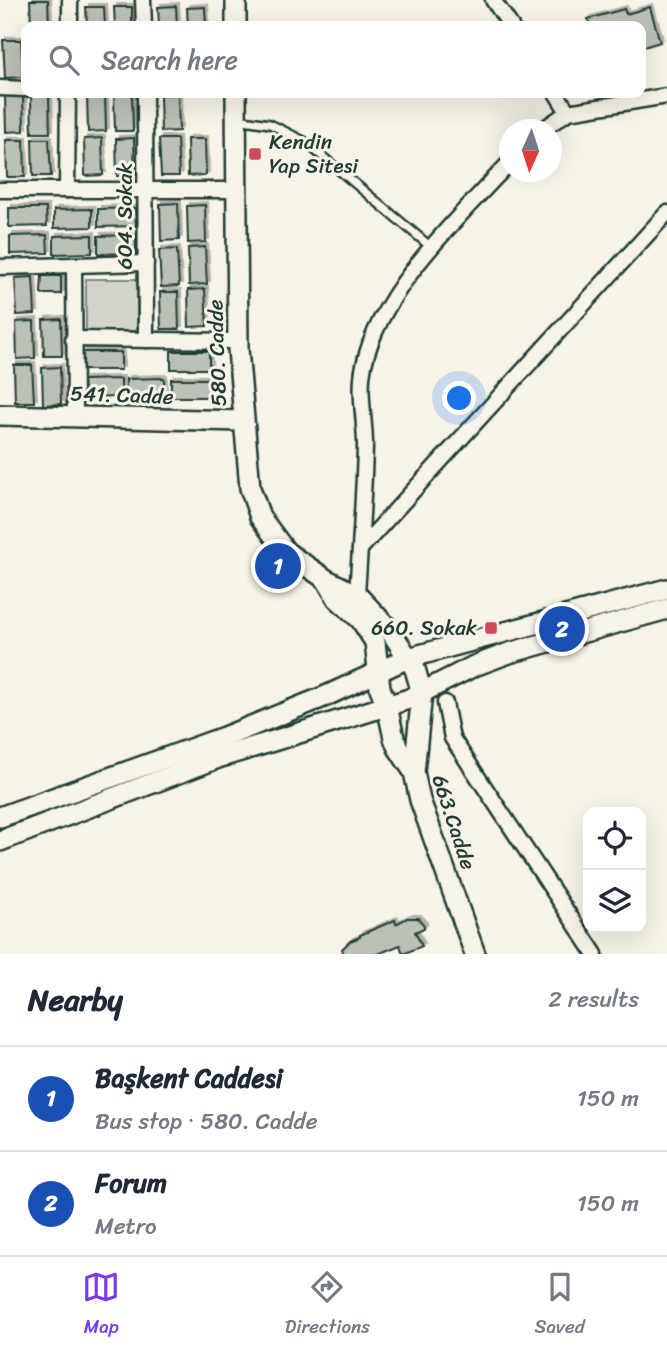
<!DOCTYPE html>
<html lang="en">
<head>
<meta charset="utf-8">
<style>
  body { margin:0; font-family:Sriracha,sans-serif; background:#f6f6f7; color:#1f2937 }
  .controls { position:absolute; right:21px; bottom:21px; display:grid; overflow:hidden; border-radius:14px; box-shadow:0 7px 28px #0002 }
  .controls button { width:63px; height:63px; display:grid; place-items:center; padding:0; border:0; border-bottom:2px solid #e0e1e3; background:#fff; color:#1f2937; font:35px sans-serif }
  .compass { position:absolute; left:499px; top:119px; width:63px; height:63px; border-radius:50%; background:#fff; box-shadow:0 7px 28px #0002; rotate:183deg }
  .you { position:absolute; left:460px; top:399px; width:24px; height:24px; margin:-18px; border:5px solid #fff; border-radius:50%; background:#1a73e8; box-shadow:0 0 0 10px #1a73e833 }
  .badge { display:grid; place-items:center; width:46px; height:46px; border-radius:50%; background:#7c3aed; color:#fff; font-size:23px; font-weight:700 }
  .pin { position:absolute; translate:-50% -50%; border:4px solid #fff; box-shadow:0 2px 7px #0006 }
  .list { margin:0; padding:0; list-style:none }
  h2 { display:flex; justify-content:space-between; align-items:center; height:91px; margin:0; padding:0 28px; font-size:30px }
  h2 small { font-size:23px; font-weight:400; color:#747a83 }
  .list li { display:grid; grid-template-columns:46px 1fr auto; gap:21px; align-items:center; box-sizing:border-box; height:105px; padding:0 28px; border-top:2px solid #e0e1e3 }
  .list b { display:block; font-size:26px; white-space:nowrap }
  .list p { margin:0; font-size:23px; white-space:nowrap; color:#747a83 }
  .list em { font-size:23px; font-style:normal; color:#747a83 }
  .icon { flex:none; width:38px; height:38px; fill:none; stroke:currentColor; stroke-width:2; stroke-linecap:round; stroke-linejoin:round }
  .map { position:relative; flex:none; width:667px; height:954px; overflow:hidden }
  .search { position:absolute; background:#fff; box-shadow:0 7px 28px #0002; left:21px; right:21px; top:21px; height:77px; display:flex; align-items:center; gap:18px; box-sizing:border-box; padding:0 24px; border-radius:14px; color:#747a83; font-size:26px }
  .sheet { height:301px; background:#fff }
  nav { display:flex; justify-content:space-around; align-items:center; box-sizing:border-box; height:98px; border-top:2px solid #e0e1e3; background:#fff; font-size:19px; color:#747a83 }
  nav a { display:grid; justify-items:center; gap:4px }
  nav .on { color:#7c3aed }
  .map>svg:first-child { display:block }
  .green { fill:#d3d5ca; stroke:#79897f; stroke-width:2 }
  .building { fill:#bbc1b6; stroke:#1f3d34; stroke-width:2; filter:url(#shadow) }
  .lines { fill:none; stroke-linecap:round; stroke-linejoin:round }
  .lane-casing { stroke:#1f3d34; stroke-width:12 }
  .street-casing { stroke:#1f3d34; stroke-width:19 }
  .secondary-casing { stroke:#1f3d34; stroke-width:24 }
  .lane { stroke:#f7f3e8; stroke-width:7 }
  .street { stroke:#f7f3e8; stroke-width:14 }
  .secondary { stroke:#f7f3e8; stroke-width:19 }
  .poi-dot { fill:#d1495b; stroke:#f7f3e8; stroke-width:2.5 }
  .labels { text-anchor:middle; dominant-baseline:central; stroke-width:6; stroke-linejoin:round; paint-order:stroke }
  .poi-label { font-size:21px; fill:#1f3d34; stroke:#f7f3e8; text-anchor:start }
  .street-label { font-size:21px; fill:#1f3d34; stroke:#f7f3e8 }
</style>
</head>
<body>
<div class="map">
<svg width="667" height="954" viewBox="0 0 667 954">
  <defs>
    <filter id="shadow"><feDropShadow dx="3" dy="-3" stdDeviation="0" flood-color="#0004"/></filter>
  </defs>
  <rect width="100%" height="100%" fill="#f7f3e8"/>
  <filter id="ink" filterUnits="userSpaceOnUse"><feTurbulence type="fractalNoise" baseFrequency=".0143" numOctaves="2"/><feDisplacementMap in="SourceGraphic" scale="14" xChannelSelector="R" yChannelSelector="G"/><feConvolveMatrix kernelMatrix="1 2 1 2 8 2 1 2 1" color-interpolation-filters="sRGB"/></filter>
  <g filter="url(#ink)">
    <rect class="green" x="86" y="279" width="51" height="52"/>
    <g class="building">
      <path d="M30,0H48L49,26H31Z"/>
      <path d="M176,6L177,26H159L158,7Z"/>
      <path d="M86,7H104L105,26H87Z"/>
      <path d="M114,7H132V26H115Z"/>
      <path d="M205,7L206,26H188L187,8Z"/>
      <path d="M650,7L660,42L641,48V26H590L588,19L624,9L626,14Z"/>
      <path d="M3,40H21L23,77L5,78Z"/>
      <path d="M132,93L133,131H115L114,94Z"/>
      <path d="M105,94L106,131L88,132L87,95Z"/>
      <path d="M178,94L179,131L161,132L160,95Z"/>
      <path d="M5,95H23L24,131L6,132Z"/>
      <path d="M31,96H49L50,133H32Z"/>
      <path d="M102,138L103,175L85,176L84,139Z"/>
      <path d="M134,138L135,175L117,176L116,139Z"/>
      <path d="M32,139H49L51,176H33Z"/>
      <path d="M159,139H177L179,176H161Z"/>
      <path d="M187,139H205L206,175L188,176Z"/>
      <path d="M6,140H24L25,177H7Z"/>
      <path d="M178,203L179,240L161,241L160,204Z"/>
      <path d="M205,205L206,242L188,243L187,206Z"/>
      <path d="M9,208H46L47,226L9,227Z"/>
      <path d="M135,208L136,226L98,227V209Z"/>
      <path d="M92,209V227L54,228V210Z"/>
      <path d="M47,235L48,253L10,254V236Z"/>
      <path d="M92,235V253L54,254V236Z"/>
      <path d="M136,235V253L98,254V236Z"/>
      <path d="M205,247L207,284L189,285L188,248Z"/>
      <path d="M177,249L179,286L161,287L159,250Z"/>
      <path d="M42,276H61V294H41Z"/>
      <path d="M33,277L35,314L17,315L15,278Z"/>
      <path d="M205,289L207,326L189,327L188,290Z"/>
      <path d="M160,292H178L179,329H161Z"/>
      <path d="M61,319L62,356H44L43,320Z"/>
      <path d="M34,321L35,358L17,359L16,322Z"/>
      <rect x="171" y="351" width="38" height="18"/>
      <rect x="83" y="352" width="38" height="18"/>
      <path d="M14,365H32L34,402H15Z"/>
      <path d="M60,367L61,404L43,405L42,368Z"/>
      <path d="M164,378V396L126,397V379Z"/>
      <path d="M121,379V397L84,398L83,380Z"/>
      <path d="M171,379H208L209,397H171Z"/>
      <path d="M407,918H418L424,925V928L415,932L422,946L403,954L400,945L378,954H344L342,949L350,941L360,937V935L395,920L396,924Z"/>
    </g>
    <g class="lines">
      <defs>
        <path id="lane" d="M237,119L270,124L304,141L431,247"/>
        <g id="street">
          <path d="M143,0L144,26"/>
          <path d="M493,0L511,26"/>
          <path d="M70,26V0"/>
          <path d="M0,88L26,89"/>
          <path d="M145,93L146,340"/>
          <path d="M556,93L568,112"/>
          <path d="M542,130L568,112L667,96"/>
          <path d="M0,190H236"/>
          <path d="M67,190L68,93"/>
          <path d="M74,266L75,416"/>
          <path d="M0,267L146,263"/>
          <path d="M73,339L238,341"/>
          <path d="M360,549L667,213"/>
          <path d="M357,595C360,545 364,495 365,445C365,419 358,391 364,365C380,290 459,217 510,162"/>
          <path d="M445,703L452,738L595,954"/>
        </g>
        <g id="secondary">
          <path d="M236,26V0"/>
          <path d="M236,93L238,349L250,488L260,517L286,552L327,580L357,595L390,630L415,669L422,693L414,772"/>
          <path d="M0,415L243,421"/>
          <path d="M327,581L337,598L361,620L375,642L380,688L387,706L394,738L398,748L414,772L420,800L475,954"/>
          <path d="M0,817L224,737L326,696L408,658L667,589"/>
          <path d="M0,841L218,758L409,699L474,666L509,653L667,609"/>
        </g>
      </defs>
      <use href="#lane" class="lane-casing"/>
      <use href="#street" class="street-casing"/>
      <use href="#secondary" class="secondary-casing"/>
      <use href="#lane" class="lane"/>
      <use href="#street" class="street"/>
      <use href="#secondary" class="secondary"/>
    </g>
  </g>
  <g class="poi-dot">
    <rect x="248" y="147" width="14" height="14" rx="3.5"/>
    <rect x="484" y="621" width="14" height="14" rx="3.5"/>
  </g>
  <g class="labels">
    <g class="poi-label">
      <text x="269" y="142">Kendin<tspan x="269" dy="24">Yap Sitesi</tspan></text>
      <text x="477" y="628" text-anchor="end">660. Sokak</text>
    </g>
    <g class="street-label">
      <text transform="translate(125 216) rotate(-90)">604. Sokak</text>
      <text transform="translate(217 353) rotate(-92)">580. Cadde</text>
      <text transform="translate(122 395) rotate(2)">541. Cadde</text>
      <text transform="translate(454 822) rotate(72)">663.Cadde</text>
    </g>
  </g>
</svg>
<div class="controls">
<button><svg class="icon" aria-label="locate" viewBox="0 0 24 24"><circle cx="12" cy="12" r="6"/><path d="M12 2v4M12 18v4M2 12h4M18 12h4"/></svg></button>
<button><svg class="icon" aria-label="layers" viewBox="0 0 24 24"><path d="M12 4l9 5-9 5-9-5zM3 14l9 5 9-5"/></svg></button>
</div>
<svg class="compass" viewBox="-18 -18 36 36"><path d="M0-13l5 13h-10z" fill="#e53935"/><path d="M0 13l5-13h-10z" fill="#747a83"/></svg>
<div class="you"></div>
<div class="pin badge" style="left:278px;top:566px;background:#1a4fb4">1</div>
<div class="pin badge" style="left:562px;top:629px;background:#1a4fb4">2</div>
<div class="search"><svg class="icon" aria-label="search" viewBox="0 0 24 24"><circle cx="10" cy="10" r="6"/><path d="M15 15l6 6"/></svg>Search here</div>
</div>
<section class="sheet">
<h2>Nearby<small>2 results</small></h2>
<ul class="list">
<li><span class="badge" style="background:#1a4fb4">1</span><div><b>Başkent Caddesi</b><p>Bus stop · 580. Cadde</p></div><em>150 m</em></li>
<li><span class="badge" style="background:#1a4fb4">2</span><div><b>Forum</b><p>Metro</p></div><em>150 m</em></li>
</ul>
</section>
<nav>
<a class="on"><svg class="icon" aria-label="map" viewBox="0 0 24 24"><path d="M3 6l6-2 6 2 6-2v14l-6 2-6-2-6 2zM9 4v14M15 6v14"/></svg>Map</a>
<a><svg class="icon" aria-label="directions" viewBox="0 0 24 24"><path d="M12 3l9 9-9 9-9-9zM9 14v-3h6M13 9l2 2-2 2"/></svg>Directions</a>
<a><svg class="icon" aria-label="saved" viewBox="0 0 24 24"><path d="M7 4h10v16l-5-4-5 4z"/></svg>Saved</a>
</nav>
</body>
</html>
